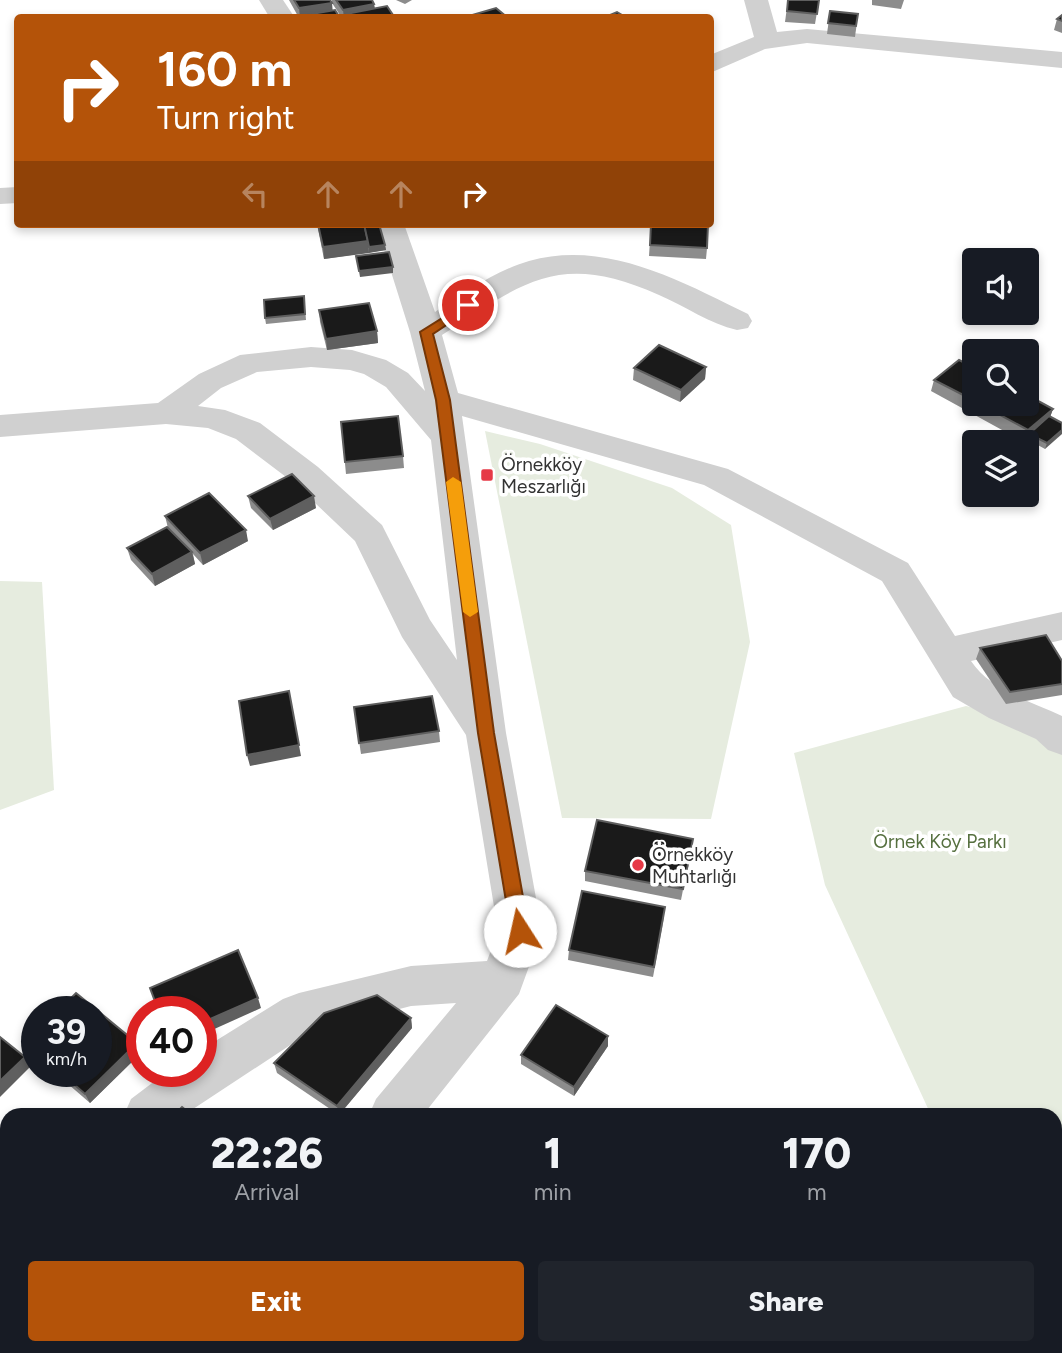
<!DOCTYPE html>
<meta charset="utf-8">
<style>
body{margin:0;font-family:Figtree,sans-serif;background:#20242c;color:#f1f3f6;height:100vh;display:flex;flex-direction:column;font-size:26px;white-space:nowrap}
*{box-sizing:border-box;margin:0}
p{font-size:23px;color:#9ea1a6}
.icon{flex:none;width:38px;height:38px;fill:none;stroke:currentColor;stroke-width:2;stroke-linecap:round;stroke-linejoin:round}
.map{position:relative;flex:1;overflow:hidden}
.side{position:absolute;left:0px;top:1108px;width:1062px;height:247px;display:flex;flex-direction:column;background:#171b24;border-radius:21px 21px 0 0;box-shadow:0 4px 10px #0003}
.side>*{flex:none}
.guide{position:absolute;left:14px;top:14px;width:700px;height:214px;border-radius:7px;box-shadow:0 4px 10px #0003;background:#b45309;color:#fff;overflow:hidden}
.tools{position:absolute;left:962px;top:248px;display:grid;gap:14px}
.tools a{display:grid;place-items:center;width:77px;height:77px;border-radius:7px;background:#171b24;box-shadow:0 4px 10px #0003;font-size:35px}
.speed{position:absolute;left:21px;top:996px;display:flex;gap:14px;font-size:35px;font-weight:700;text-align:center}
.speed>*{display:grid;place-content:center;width:91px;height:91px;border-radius:50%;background:#171b24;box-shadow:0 4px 10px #0003;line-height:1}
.speed small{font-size:18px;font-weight:400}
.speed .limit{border:10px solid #d22;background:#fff;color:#111}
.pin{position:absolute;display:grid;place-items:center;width:60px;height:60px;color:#fff;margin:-30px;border:4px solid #fff;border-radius:50%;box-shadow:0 2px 7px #0007}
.me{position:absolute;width:77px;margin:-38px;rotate:350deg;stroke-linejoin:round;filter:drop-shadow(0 0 5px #0008)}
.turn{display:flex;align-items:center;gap:24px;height:147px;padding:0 28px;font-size:32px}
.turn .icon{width:91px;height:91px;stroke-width:2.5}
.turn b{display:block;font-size:49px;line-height:60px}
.lanes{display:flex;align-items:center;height:66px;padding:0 28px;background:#0003;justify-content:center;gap:35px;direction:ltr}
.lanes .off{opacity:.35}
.eta{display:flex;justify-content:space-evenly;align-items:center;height:119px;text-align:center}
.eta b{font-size:42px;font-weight:800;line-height:49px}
.action{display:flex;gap:14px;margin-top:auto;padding:14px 28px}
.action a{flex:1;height:80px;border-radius:7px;background:#b45309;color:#fff;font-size:28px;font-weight:800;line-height:80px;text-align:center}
.action a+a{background:#20242c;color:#f1f3f6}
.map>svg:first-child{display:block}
.green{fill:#e6ecdf}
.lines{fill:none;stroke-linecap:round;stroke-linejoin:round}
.minor{fill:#d0d0d0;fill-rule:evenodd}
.wall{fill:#8c8c8c}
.shaded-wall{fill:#5f5f5f}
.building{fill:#1a1a1a;stroke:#5f5f5f;stroke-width:2}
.route{fill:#b45309;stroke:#753606;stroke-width:2}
.slow{fill:#f59e0b}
.poi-dot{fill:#e63946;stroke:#fff;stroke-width:2.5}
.labels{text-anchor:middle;stroke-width:7;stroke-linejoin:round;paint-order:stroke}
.poi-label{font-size:19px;fill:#333;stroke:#fff;text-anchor:start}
.park-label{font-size:19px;fill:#56703f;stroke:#fff}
</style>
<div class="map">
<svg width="1062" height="1353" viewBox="0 0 1062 1353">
<rect width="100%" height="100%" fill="#fff"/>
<g class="green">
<polygon points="485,431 540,444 672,488 731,525 750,642 711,819 562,818"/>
<polygon points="0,581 42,582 54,790 0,810"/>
<polygon points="966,706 1007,716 1062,752 1062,1264 1055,1265 1055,1115 931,1115 825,885 794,753"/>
</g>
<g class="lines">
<g class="minor">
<polygon points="259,0 283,0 295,18 270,18"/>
<polygon points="744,0 768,0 777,32 807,29 1062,52 1062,68 807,43 765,49 710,73 710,55 754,37"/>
<polygon points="18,187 18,203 0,204 0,188"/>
<path d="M376,224H404L435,312C464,293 495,271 529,261C605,239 681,281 748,314L752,321L748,328L737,330C710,324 685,306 659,295C560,251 525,281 442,335L458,393L728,469L908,563L955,636L1062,612V640L971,661C990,690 1031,702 1062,716V755L1048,750L1036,739L989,718L953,697L882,581L704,485L462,416L506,733L542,931L519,994L423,1115H369L376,1099L456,1003L411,1006L310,1032L184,1115H124L131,1099L168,1071H201V1050L283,999L299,993L411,966L487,961L498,931L466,735L402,637L355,541L294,483L236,439L208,428L166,424L0,437V415L158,403L199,374L240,355L311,347L352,350L386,360L408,373L425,391L410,332ZM311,367L350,370L364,374L386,387L431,440L457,660L430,620L382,525L318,467L260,423L225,410L198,406L221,388L257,372Z"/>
<polygon points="1055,1289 1062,1292 1062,1344 1055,1341"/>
<polygon points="12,1348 64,1348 65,1353 11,1353"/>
<polygon points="207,1348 259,1348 258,1353 204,1353"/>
</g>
</g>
<g class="wall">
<polygon points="289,0 330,0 332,10 340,18 299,18"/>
<polygon points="332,0 372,0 374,4 375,8 395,18 342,18 332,3"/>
<polygon points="396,0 412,0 405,4"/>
<polygon points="788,0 819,0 815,24 785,22"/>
<polygon points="872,0 904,0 901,9 872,5"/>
<polygon points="830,11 858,14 855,37 827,34"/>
<polygon points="1062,15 1062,33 1054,30 1057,19"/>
<polygon points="317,224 379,224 385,245 386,250 324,259"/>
<polygon points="651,224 707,248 706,259 649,256"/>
<polygon points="304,296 306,320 266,324 265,318"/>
<polygon points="319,310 377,331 378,343 327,350 320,322"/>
<polygon points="706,367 705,379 680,402 633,380 634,368"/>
<polygon points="975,368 975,404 1027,404 1053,409 1050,417 1062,423 1045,449 1027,439 1024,442 931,391 934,380"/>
<polygon points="341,422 403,456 404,468 346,474"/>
<polygon points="248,496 316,508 273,530 251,508"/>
<polygon points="165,516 248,541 203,565 193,554 195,564 155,586 131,560 127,548 168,528"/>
<polygon points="980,648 1062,661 1062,695 1006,704 976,659"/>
<polygon points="354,707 439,731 440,742 361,754"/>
<polygon points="691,849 681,900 585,881 585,871"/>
<polygon points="664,917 653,977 568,960 569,950"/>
<polygon points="411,1018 412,1028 339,1115 277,1073 274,1063"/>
<polygon points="37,1030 37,1057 30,1051 25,1041"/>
<polygon points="608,1036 608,1046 574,1096 521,1064 521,1055"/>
<polygon points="137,1043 141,1053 90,1103 53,1071 96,1071"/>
</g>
<g class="shaded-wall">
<polygon points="332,3 333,14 300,16 300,18 299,8"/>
<polygon points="374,4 375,15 346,14 346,18 344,18 343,10"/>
<polygon points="368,241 369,253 324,259 323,247"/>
<polygon points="385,245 386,250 369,253 369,247"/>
<polygon points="393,267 393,273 360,277 359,271"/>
<polygon points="377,331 378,343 327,350 326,339"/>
<polygon points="706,367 705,379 680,402 681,390"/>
<polygon points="1053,409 1049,420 1029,434 1027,439 1024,442 1028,430"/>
<polygon points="1062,430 1062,434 1045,449 1047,443"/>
<polygon points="314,496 316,508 273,530 270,519"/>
<polygon points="246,530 248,541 203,565 200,553"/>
<polygon points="192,552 195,564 155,586 152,574"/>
<polygon points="289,691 301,756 250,766 247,755"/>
<polygon points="258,998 261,1008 201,1035 201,1023"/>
<polygon points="411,1018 412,1028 339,1115 337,1106"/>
<polygon points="608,1036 608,1046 574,1096 574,1087"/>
<polygon points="137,1043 141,1053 90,1103 85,1094"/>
<polygon points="25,1057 30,1067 0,1097 0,1081"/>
<polygon points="170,1348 173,1348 175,1351 175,1353 168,1353"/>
<polygon points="391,1348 395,1348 393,1353 390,1353"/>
</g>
<g class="building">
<polygon points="294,0 330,0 332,3 299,8"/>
<polygon points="336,0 372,0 374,4 343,10"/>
<polygon points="788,0 819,0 817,14 787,11"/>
<polygon points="387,6 395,18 348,18 346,14"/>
<polygon points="496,8 508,18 474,18 472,15"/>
<polygon points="335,10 340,18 301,18 300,16"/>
<polygon points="830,11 858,14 856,26 828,23"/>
<polygon points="617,12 627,18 603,18"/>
<polygon points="1062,15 1062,21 1057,19"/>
<polygon points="318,224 364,224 368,241 323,247"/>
<polygon points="364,224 379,224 385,245 369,247"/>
<polygon points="651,224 708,224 707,248 650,245"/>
<polygon points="389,252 393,267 359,271 356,256"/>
<polygon points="304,296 305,314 265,318 264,300"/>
<polygon points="369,303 377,331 326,339 319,310"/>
<polygon points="659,345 706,367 681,390 634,368"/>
<polygon points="959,360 975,368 975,401 934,380"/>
<polygon points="1027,395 1053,409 1028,430 980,404 1027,404"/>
<polygon points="398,416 403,456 345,462 341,422"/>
<polygon points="1049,416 1062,423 1062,430 1047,443 1029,434"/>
<polygon points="292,474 314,496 270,519 248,496"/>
<polygon points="209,493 246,530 200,553 165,516"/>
<polygon points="167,527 192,552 152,574 127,548"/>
<polygon points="1046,635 1062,661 1062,684 1010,692 980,648"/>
<polygon points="289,691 299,745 247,755 239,701"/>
<polygon points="432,696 439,731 359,743 354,707"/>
<polygon points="597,820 693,839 683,889 585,871"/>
<polygon points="582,891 665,907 654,967 569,950"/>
<polygon points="238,950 258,998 201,1023 201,1012 159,1012 150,988"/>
<polygon points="76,993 137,1043 85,1094 59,1071 96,1071 96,1012 57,1012"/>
<polygon points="377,995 411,1018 337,1106 274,1063 324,1013"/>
<polygon points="556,1005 608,1036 574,1087 521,1055"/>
<polygon points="37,1030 37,1052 25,1041"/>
<polygon points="0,1037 25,1057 0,1081"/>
<polygon points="182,1107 192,1115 174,1115"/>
<polygon points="76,1348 170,1348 168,1353 75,1353"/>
<polygon points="318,1348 391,1348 390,1353 316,1353"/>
<polygon points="408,1348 445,1348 444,1353 407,1353"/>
<polygon points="778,1348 878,1348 883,1353 772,1353"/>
</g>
<polygon class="route" points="468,302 474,305 472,308 433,334 450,400 494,733 529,931 527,936 520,939 514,936 511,931 478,733 436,400 420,332"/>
<polygon class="slow" points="453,477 461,482 478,612 470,617 463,612 446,482"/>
<g class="poi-dot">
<rect x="480" y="468" width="14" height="14" rx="3.5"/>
<circle cx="638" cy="865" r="7"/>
</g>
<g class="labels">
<g class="poi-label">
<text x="501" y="471">Örnekköy<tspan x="501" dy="22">Meszarlığı</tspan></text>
<text x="652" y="861">Örnekköy<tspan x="652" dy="22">Muhtarlığı</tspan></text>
</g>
<g class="park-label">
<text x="940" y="848">Örnek Köy Parkı</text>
</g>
</g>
</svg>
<div class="tools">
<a><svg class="icon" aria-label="sound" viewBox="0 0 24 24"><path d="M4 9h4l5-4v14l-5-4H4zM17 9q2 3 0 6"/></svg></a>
<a><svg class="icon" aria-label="search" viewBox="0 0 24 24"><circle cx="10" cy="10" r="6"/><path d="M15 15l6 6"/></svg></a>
<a><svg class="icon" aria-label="layers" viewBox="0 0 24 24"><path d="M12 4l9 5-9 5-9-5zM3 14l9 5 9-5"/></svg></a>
</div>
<div class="speed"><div>39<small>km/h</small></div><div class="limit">40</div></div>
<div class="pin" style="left:468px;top:305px;background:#d93025"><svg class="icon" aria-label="arrive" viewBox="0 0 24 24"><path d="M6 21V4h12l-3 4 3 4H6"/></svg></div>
<svg class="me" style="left:520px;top:931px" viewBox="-20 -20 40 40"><circle r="19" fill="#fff"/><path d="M0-13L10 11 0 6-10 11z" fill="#b45309"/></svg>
<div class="guide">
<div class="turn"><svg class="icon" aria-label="right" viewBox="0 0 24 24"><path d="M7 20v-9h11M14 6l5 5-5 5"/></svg><div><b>160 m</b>Turn right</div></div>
<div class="lanes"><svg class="icon off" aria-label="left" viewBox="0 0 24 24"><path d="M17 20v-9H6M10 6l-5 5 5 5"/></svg><svg class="icon off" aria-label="ahead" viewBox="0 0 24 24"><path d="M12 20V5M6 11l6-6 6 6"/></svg><svg class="icon off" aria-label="ahead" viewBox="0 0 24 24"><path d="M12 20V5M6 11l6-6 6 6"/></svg><svg class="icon" aria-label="right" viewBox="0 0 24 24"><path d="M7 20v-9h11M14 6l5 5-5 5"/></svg></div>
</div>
<section class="side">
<div class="eta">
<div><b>22:26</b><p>Arrival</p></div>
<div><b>1</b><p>min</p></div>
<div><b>170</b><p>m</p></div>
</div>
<div class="action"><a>Exit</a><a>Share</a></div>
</section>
</div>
